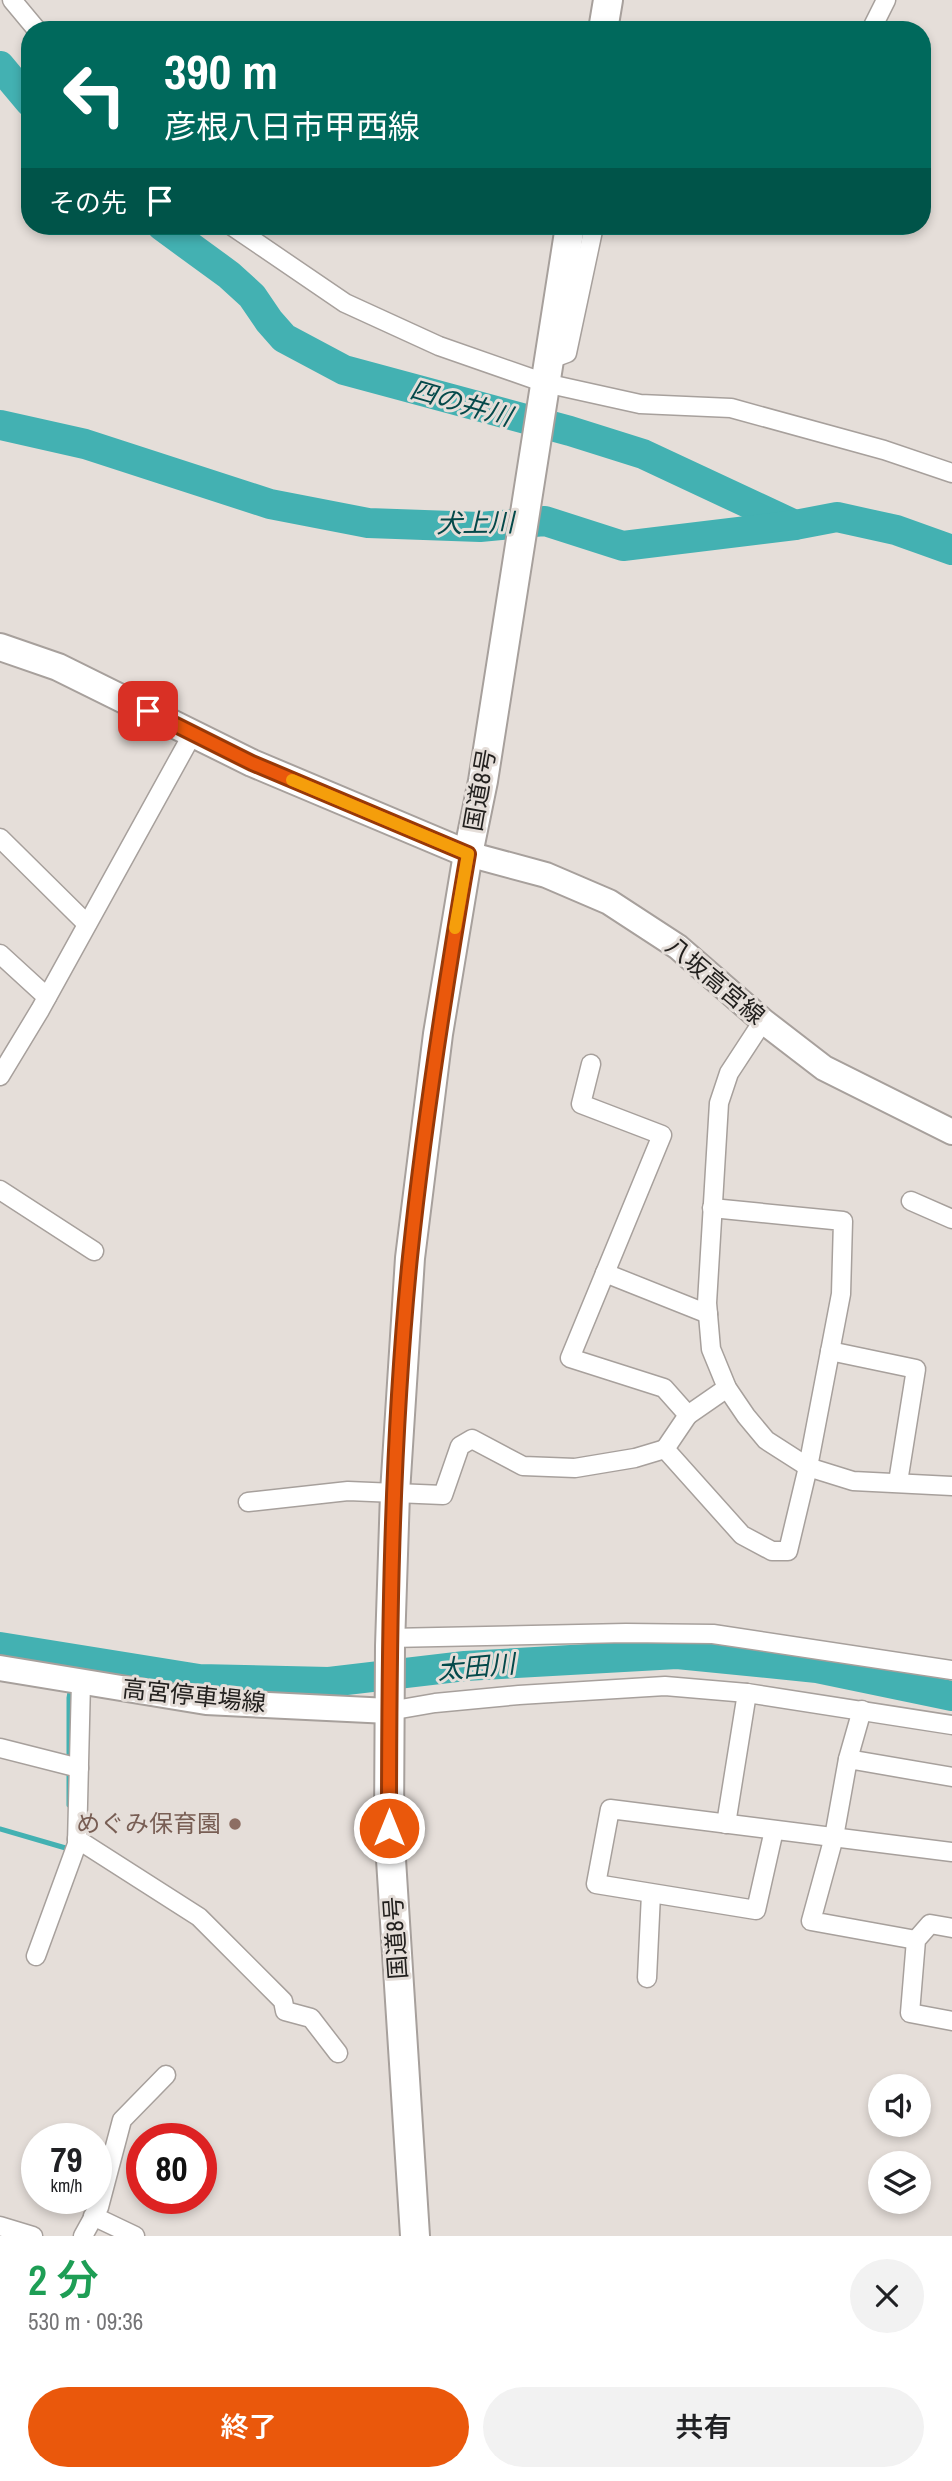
<!DOCTYPE html>
<html lang="ja">
<meta charset="utf-8">
<style>
body{margin:0;font-family:"Archivo Narrow","Noto Sans JP",sans-serif;background:#f2f2f2;color:#202124;height:100vh;display:flex;flex-direction:column;font-size:26px;white-space:nowrap}
*{box-sizing:border-box;margin:0}
p{font-size:23px;color:#757577}
.icon{flex:none;width:38px;height:38px;fill:none;stroke:currentColor;stroke-width:2;stroke-linecap:round;stroke-linejoin:round}
.map{position:relative;height:2236px;overflow:hidden}
.drawer{display:flex;flex-direction:column;background:#fff;flex:1}
.drawer>*{flex:none}
.guide{position:absolute;left:21px;top:21px;width:910px;height:214px;border-radius:28px;box-shadow:0 4px 10px #0003;background:#00695c;color:#fff;overflow:hidden}
.controls{position:absolute;left:868px;top:2074px;display:grid;gap:14px}
.controls a{display:grid;place-items:center;width:63px;height:63px;border-radius:50%;background:#fff;box-shadow:0 4px 10px #0003;font-size:35px}
.speed{position:absolute;left:21px;top:2123px;display:flex;gap:14px;font-size:35px;font-weight:700;text-align:center}
.speed>*{display:grid;place-content:center;width:91px;height:91px;border-radius:50%;background:#fff;box-shadow:0 4px 10px #0003;line-height:1}
.speed small{font-size:18px;font-weight:400}
.speed .limit{border:10px solid #d22;background:#fff;color:#111}
.pin{position:absolute;display:grid;place-items:center;width:60px;height:60px;color:#fff;margin:-30px;border-radius:14px;box-shadow:0 4px 10px #0006}
.me{position:absolute;width:77px;margin:-38px;rotate:0deg;stroke-linejoin:round;filter:drop-shadow(0 0 5px #0008)}
.turn{display:flex;align-items:center;gap:24px;height:147px;padding:0 28px;font-size:32px}
.turn .icon{width:91px;height:91px;stroke-width:2.5}
.turn b{display:block;font-size:49px;line-height:60px}
.then{display:flex;align-items:center;height:66px;padding:0 28px;background:#0003;gap:14px;font-size:26px}
.round{display:grid;place-items:center;flex:none;width:74px;height:74px;border-radius:37px;background:#f2f2f2}
.overview{display:flex;align-items:center;justify-content:space-between;height:119px;padding:0 28px}
h1{font-size:42px;font-weight:600;line-height:52px;color:#1e9e55}
.cta{display:flex;gap:14px;margin-top:auto;padding:14px 28px}
.cta a{flex:1;height:80px;border-radius:42px;background:#ea580c;color:#fff;font-size:28px;font-weight:600;line-height:80px;text-align:center}
.cta a+a{background:#f2f2f2;color:#202124}
.map>svg:first-child{display:block}
.lines{fill:none;stroke-linecap:round;stroke-linejoin:round}
.stream{stroke:#43b1b2;stroke-width:5}
.river{stroke:#43b1b2;stroke-width:30}
.minor-casing{stroke:#a7a09c;stroke-width:21}
.secondary-casing{stroke:#a7a09c;stroke-width:28}
.primary-casing{stroke:#a7a09c;stroke-width:30}
.trunk-casing{stroke:#a7a09c;stroke-width:32}
.minor{stroke:#fff;stroke-width:18}
.secondary{stroke:#fff;stroke-width:24}
.primary{stroke:#fff;stroke-width:26}
.trunk{stroke:#fff;stroke-width:28}
.route-casing{stroke:#983908;stroke-width:18}
.route{stroke:#ea580c;stroke-width:12}
.slow{stroke:#f59e0b;stroke-width:12}
.education-dot{fill:#8d6e63;stroke:#e5ded9;stroke-width:2.5}
.labels{text-anchor:middle;stroke-width:6;stroke-linejoin:round;paint-order:stroke}
.street-label{font-size:24px;fill:#22201e;stroke:#e5ded9}
.education-label{font-size:24px;fill:#785e54;stroke:#e5ded9;text-anchor:end}
.water-label{font-size:26px;font-style:italic;fill:#04494a;stroke:#e5ded9}
</style>
<div class="map">
<svg width="952" height="2236" viewBox="0 0 952 2236">
<rect width="100%" height="100%" fill="#e5ded9"/>
<g class="lines">
<g class="stream">
<polyline points="74,1673 77,1660"/>
<polyline points="69,1805 69,1698 71,1686"/>
<polyline points="0,1829 69,1849 69,1847"/>
</g>
<g class="river">
<polyline points="0,66 30,102"/>
<polyline points="162,226 229,275 252,296 269,321 284,338 344,370 570,431 643,454 795,525"/>
<polyline points="0,425 85,444 270,504 368,523 480,527 545,521 623,546 795,525 837,517 896,530 952,550"/>
<polyline points="0,1647 199,1679 329,1682 465,1666 677,1654 817,1668 952,1696"/>
</g>
<g class="minor-casing">
<g id="minor">
<polyline points="12,0 37,30"/>
<polyline points="871,30 886,0"/>
<polyline points="232,226 345,303 439,346 545,383 640,404 731,408 884,450 952,473"/>
<polyline points="548,360 567,353 594,226"/>
<polyline points="0,838 87,924"/>
<polyline points="0,954 47,997"/>
<polyline points="763,1021 729,1073 719,1103 707,1303 711,1349 727,1388 746,1416 766,1440 808,1467 853,1481 952,1486"/>
<polyline points="591,1064 581,1104 662,1135 570,1358 664,1388 688,1415 665,1449 742,1535 772,1551 788,1551 808,1467 841,1294 843,1221 712,1208"/>
<polyline points="0,1076 40,1010 193,733"/>
<polyline points="0,1190 94,1251"/>
<polyline points="911,1201 952,1219"/>
<polyline points="605,1273 708,1314"/>
<polyline points="830,1351 916,1369 898,1482"/>
<polyline points="688,1415 727,1388"/>
<polyline points="248,1502 348,1491 443,1495 460,1446 472,1439 523,1466 575,1468 635,1458 665,1449"/>
<polyline points="390,1638 626,1633 713,1634 952,1670"/>
<polyline points="389,1711 435,1703 519,1695 665,1686 747,1693 952,1725"/>
<polyline points="0,1748 79,1768"/>
<polyline points="848,1759 862,1710"/>
<polyline points="726,1824 747,1693"/>
<polyline points="774,1830 756,1910 596,1884 610,1809 952,1852"/>
<polyline points="77,1839 199,1917 283,2001 285,2011 311,2018 338,2053"/>
<polyline points="952,1928 930,1924 916,1940 910,2013 952,2021"/>
<polyline points="916,1940 811,1921 834,1837 848,1759 952,1777"/>
<polyline points="36,1956 77,1844 81,1682"/>
<polyline points="647,1978 651,1894"/>
<polyline points="93,2216 135,2236"/>
<polyline points="0,2226 33,2236"/>
<polyline points="83,2236 99,2207 122,2120 166,2075"/>
</g>
</g>
<g class="secondary-casing">
<g id="secondary">
<polyline points="468,854 546,875 609,902 678,947 763,1021 824,1068 952,1132"/>
<polyline points="0,1668 206,1702 389,1711"/>
</g>
</g>
<g class="primary-casing">
<polyline id="primary" points="0,647 58,667 252,763 468,854"/>
</g>
<g class="trunk-casing">
<g id="trunk">
<polyline points="603,30 608,0"/>
<polyline points="415,2236 389,1828 390,1646 395,1493 410,1258 438,1034 468,854 483,781 570,226"/>
</g>
</g>
<use href="#minor" class="minor"/>
<use href="#secondary" class="secondary"/>
<use href="#primary" class="primary"/>
<use href="#trunk" class="trunk"/>
</g>
<g class="lines">
<g class="route-casing">
<path id="route" d="M148,711L252,763L468,854C445,988 424,1122 410,1257C391,1447 389,1638 389,1828"/>
</g>
<use href="#route" class="route"/>
<polyline class="slow" points="292,780 468,854 455,928"/>
</g>
<circle class="education-dot" cx="235" cy="1824" r="7"/>
<g class="labels">
<g class="street-label">
<text transform="translate(480 790) rotate(-80)" y="8">国道8号</text>
<text transform="translate(715 981) rotate(40)" y="8">八坂高宮線</text>
<text transform="translate(194 1696) rotate(6)" y="8">高宮停車場線</text>
<text transform="translate(396 1938) rotate(-94)" y="8">国道8号</text>
</g>
<g class="education-label">
<text x="221" y="1832">めぐみ保育園</text>
</g>
<g class="water-label">
<text transform="translate(461 403) rotate(16)" y="9">四の井川</text>
<text transform="translate(475 523) rotate(-1)" y="9">犬上川</text>
<text transform="translate(476 1667) rotate(-5)" y="9">太田川</text>
</g>
</g>
</svg>
<div class="controls">
<a><svg class="icon" aria-label="sound" viewBox="0 0 24 24"><path d="M4 9h4l5-4v14l-5-4H4zM17 9q2 3 0 6"/></svg></a>
<a><svg class="icon" aria-label="layers" viewBox="0 0 24 24"><path d="M12 4l9 5-9 5-9-5zM3 14l9 5 9-5"/></svg></a>
</div>
<div class="speed"><div>79<small>km/h</small></div><div class="limit">80</div></div>
<div class="pin" style="left:148px;top:711px;background:#d93025"><svg class="icon" aria-label="arrive" viewBox="0 0 24 24"><path d="M6 21V4h12l-3 4 3 4H6"/></svg></div>
<svg class="me" style="left:389px;top:1828px" viewBox="-20 -20 40 40"><circle r="17" fill="#ea580c" stroke="#fff" stroke-width="3"/><path d="M0-11L8 9 0 5-8 9z" fill="#fff"/></svg>
<div class="guide">
<div class="turn"><svg class="icon" aria-label="left" viewBox="0 0 24 24"><path d="M17 20v-9H6M10 6l-5 5 5 5"/></svg><div><b>390 m</b>彦根八日市甲西線</div></div>
<div class="then">その先<svg class="icon" aria-label="arrive" viewBox="0 0 24 24"><path d="M6 21V4h12l-3 4 3 4H6"/></svg></div>
</div>
</div>
<section class="drawer">
<div class="overview"><div><h1>2 分</h1><p>530 m · 09:36</p></div><a class="round"><svg class="icon" aria-label="close" viewBox="0 0 24 24"><path d="M6 6l12 12M18 6L6 18"/></svg></a></div>
<div class="cta"><a>終了</a><a>共有</a></div>
</section>
